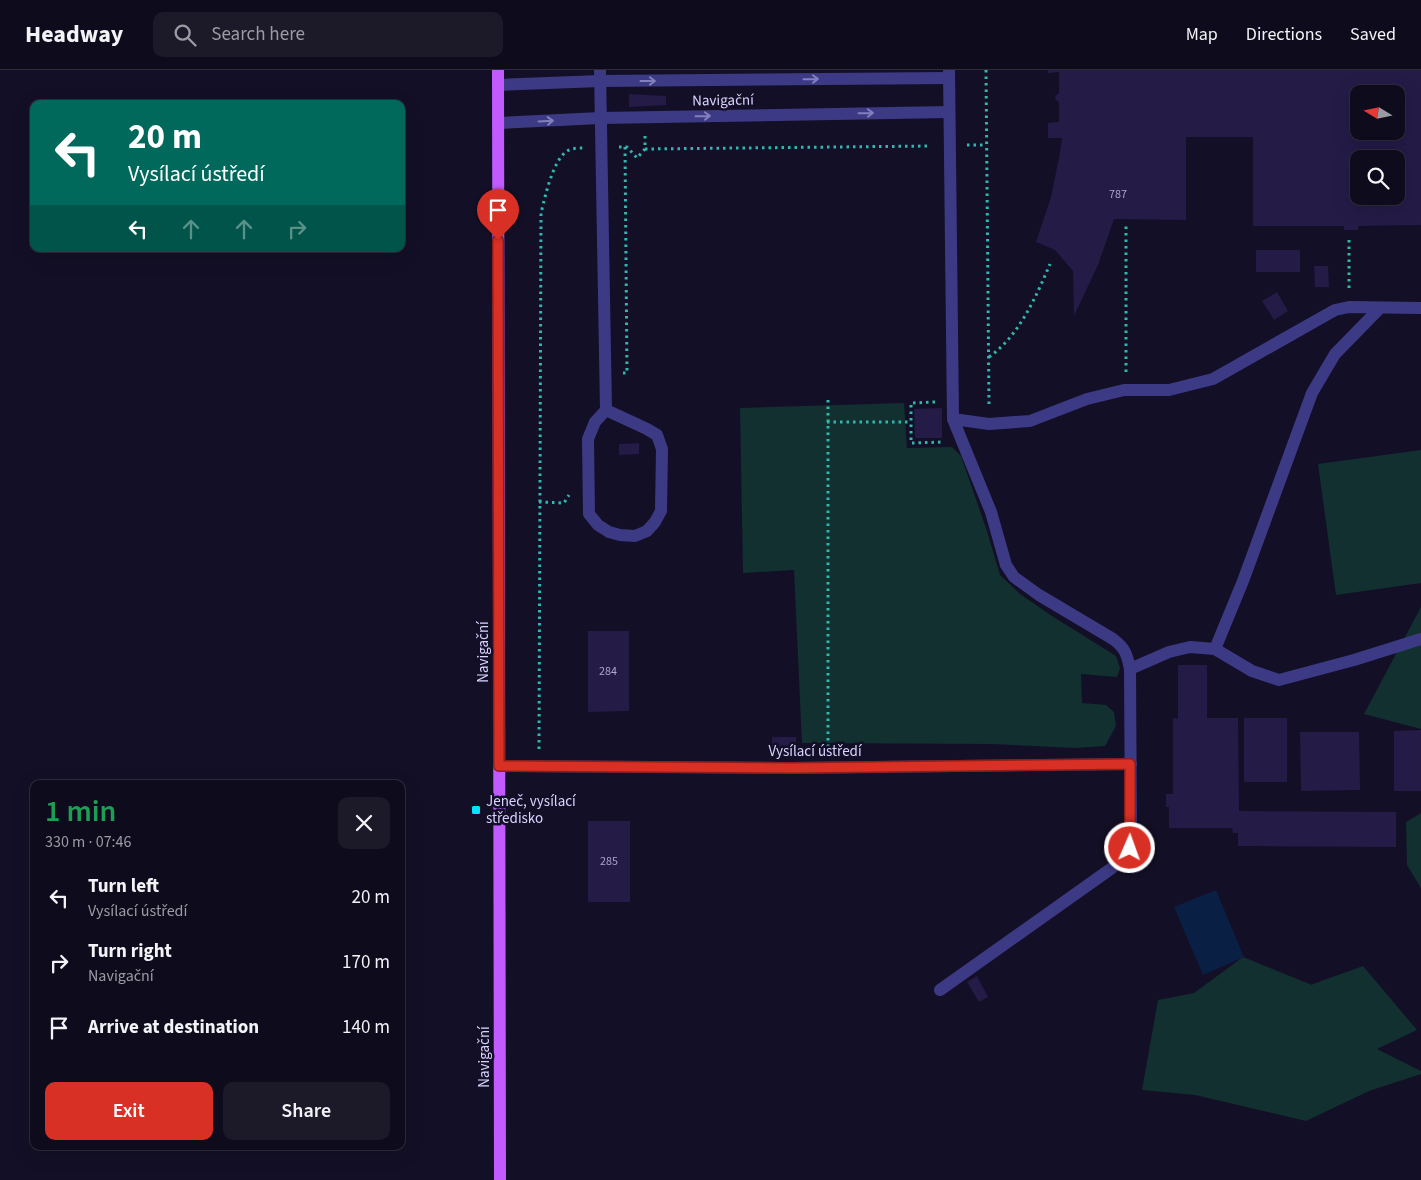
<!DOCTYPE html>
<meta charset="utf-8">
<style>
body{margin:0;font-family:"Source Sans 3",sans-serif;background:#1c1929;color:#f1f3f6;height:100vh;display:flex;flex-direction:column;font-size:19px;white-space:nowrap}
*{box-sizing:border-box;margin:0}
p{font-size:16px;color:#9b9ba3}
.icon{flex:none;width:28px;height:28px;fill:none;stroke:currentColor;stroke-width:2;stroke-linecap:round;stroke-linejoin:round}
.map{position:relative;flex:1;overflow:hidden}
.sheet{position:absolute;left:30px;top:710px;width:375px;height:370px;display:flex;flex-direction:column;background:#0e0b1c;border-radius:10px;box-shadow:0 5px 20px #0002,0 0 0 1px #2e2b3b}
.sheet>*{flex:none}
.guide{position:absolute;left:30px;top:30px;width:375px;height:152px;border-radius:10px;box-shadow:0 5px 20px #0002,0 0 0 1px #2e2b3b;background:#00695c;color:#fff;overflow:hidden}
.needle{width:32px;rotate:280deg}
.fabs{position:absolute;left:1350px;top:15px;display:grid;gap:10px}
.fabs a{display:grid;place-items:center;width:55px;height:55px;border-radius:10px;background:#0e0b1c;box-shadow:0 5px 20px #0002,0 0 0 1px #2e2b3b;font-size:25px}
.pin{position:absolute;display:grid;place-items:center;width:42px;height:42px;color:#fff;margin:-51px -21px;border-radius:50% 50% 50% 0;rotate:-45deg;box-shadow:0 0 5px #0007}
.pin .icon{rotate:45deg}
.me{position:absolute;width:55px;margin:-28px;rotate:2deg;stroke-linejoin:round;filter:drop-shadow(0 0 4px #0008)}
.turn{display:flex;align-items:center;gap:18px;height:105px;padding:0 15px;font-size:22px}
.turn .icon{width:65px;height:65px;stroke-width:2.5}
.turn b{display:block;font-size:35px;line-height:42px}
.lanes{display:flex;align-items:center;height:48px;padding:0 15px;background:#0003;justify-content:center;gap:25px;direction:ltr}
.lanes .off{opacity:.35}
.round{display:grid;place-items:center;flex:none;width:52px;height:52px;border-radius:10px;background:#1c1929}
.summary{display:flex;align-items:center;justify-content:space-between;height:85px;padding:0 15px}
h1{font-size:30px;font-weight:600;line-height:38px;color:#1e9e55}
.action{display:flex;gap:10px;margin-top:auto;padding:10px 15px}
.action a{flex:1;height:58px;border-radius:10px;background:#d93025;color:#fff;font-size:20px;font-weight:600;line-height:58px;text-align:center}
.action a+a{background:#1c1929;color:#f1f3f6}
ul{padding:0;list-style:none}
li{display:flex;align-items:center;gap:15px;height:65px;padding:0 15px}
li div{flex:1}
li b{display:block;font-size:19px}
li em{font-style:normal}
header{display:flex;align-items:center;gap:30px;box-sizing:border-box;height:70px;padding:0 25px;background:#0e0b1c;border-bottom:1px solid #2e2b3b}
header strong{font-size:24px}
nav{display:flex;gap:28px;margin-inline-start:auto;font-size:18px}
.search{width:350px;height:45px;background:#1c1929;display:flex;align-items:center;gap:12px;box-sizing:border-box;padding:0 18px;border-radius:10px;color:#9b9ba3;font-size:19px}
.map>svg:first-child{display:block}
.green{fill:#12302f}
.water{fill:#0a1f44}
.building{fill:#241b47;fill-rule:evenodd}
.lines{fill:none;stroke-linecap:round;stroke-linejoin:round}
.path{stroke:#2fb8b0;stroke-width:3;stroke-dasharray:2.5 4;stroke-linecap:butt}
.minor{stroke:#3d3a85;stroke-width:12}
.major{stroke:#c25bff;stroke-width:12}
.oneway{stroke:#837fbc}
.route-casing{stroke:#8d1f18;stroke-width:12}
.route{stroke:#d93025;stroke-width:9}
.poi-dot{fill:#00e5ff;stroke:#130f26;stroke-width:2}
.labels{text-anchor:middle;stroke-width:5;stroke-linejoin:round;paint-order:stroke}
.number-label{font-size:12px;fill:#aca6d1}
.street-label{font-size:15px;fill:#d9d4ff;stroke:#130f26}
.poi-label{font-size:15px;fill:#d9d4ff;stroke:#130f26;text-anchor:start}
</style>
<header>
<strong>Headway</strong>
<div class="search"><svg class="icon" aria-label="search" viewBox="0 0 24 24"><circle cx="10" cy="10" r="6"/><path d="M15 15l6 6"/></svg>Search here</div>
<nav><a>Map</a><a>Directions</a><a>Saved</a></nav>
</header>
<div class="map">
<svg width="1421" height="1110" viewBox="0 0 1421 1110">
<rect width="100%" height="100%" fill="#130f26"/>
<g class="green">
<polygon points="904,333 907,378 952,377 961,386 987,461 1000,505 1020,524 1052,546 1116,586 1120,598 1117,607 1081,604 1082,633 1106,635 1114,642 1116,656 1105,676 1076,678 991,674 802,673 794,500 743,503 740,338"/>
<polygon points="1421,380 1421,513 1336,525 1318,394"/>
<polygon points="1421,537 1421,659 1364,644"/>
<polygon points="1421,743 1421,818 1407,795 1406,752"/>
<polygon points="1243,887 1312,915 1313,914 1363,896 1417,960 1377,979 1421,1001 1421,1004 1369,1021 1306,1051 1195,1025 1142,1020 1158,930 1194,923"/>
</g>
<polygon class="water" points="1216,820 1244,887 1203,905 1174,837"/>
<g class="building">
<path d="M1048,0H1421V155L1358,156V160H1344V156H1253V67H1186V150L1114,149L1098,195L1074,246L1073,201L1055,180L1036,172L1051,127L1059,88L1062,68H1048V53L1059,52V32L1056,30L1055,26L1059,23V2L1048,3ZM1359,24H1396V61H1359ZM1359,89H1396V126H1359Z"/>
<polygon points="629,24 666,26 666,35 629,37"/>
<rect x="1256" y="180" width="44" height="22"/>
<polygon points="1314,196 1328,196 1329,217 1315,217"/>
<polygon points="1277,222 1288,241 1274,250 1262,231"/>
<polygon points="942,338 942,368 915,368 914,339"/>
<polygon points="639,373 639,384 619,385 619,374"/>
<polygon points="588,561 629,561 629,641 588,642"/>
<polygon points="1178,595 1207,595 1207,648 1238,648 1239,741 1396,742 1396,777 1238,776 1238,763 1233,763 1232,758 1169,758 1169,737 1166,737 1166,724 1173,724 1173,648 1178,649"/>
<rect x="1244" y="648" width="43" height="64"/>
<polygon points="1421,660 1421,721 1394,721 1394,661"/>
<polygon points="1300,662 1359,662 1360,720 1301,721"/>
<rect x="772" y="667" width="24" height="19"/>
<rect x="588" y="751" width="42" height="81"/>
<polygon points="977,906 988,927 979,932 967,912"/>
</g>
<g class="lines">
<g class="path">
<polyline points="986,0 989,336"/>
<polyline points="645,66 645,79 931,76"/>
<polyline points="967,75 986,75"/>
<polyline points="619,77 627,77 637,88 645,79"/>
<polyline points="1349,218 1349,166"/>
<path d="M989,287C1019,266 1036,227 1050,194"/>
<polyline points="1126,302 1126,156"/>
<polyline points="623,303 627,303 625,77"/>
<polyline points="828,330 828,679"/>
<polyline points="935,332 911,333 911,373 944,372"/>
<polyline points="827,352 911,352"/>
<polyline points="539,432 564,433 569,425"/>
<path d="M539,679L541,143C545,127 553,90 567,81C572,78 578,78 583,78"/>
</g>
<g class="minor">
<polyline points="600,0 606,340 595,352 588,369 589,444 598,455 609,462 620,465 635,466 647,461 655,452 661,441 662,379 657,365 647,359 606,340"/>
<polyline points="498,15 600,11 949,8"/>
<polyline points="498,53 600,48 949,42"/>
<polyline points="953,349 989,354 1030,351 1087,329 1124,320 1169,320 1213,309 1335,240 1349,237 1421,238"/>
<polyline points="1215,579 1243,511 1312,323 1335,284 1380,238"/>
<polyline points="1130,599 1169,582 1190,577 1215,579 1252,601 1279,610 1354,590 1421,569"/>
<polyline points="499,696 790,698 1131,694"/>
<path d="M940,920L1112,798C1124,787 1129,783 1131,766L1130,599C1127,584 1125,578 1113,569L1039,525L1014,507L1006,495L991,442L953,349L949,0"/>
</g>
<polyline class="major" points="498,0 500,1110"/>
</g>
<defs><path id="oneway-shaft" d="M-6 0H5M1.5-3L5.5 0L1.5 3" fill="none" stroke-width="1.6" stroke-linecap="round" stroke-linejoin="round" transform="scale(1.25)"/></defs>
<g class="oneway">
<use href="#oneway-shaft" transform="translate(811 9) rotate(-1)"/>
<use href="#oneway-shaft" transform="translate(648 11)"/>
<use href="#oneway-shaft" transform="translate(866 43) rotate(-1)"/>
<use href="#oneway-shaft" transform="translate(703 46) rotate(-1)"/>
<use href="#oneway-shaft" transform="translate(546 51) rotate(-3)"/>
</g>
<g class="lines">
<g class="route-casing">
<polyline id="route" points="498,170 499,696 790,698 1130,694 1130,778"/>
</g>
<use href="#route" class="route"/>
</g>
<rect class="poi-dot" x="471" y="735" width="10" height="10" rx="2.5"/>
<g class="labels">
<g class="number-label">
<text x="1118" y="128">787</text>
<text x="608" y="605">284</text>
<text x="609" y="795">285</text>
</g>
<g class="street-label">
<text transform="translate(723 30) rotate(-1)" y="5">Navigační</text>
<text transform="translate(483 582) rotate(-90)" y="5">Navigační</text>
<text x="815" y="686">Vysílací ústředí</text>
<text transform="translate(484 987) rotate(-90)" y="5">Navigační</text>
</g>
<g class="poi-label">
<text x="486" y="736">Jeneč, vysílací<tspan x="486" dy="17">středisko</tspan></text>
</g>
</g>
</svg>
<div class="fabs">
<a><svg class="needle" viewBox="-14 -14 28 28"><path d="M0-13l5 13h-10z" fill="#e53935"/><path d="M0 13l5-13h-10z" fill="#9b9ba3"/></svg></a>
<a><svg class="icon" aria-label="search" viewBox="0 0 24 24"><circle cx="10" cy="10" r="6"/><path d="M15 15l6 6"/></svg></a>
</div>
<div class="pin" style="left:498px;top:170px;background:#d93025"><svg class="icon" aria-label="arrive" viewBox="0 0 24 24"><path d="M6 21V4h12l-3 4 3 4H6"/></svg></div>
<svg class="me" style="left:1130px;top:778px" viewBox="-20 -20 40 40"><circle r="17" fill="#d93025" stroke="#fff" stroke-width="3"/><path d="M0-11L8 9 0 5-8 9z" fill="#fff"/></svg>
<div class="guide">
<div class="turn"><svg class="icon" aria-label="left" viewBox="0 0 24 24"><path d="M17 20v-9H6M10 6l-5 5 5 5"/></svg><div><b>20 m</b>Vysílací ústředí</div></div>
<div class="lanes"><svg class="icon" aria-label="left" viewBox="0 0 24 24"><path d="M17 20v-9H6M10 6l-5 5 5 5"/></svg><svg class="icon off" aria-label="ahead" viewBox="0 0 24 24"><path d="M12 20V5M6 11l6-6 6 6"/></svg><svg class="icon off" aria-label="ahead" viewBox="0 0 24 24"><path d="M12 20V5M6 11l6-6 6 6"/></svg><svg class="icon off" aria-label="right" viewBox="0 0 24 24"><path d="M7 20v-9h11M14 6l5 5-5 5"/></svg></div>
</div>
<section class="sheet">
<div class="summary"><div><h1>1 min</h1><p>330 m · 07:46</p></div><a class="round"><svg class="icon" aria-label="close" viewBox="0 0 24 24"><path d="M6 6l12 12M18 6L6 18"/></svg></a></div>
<ul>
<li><svg class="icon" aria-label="left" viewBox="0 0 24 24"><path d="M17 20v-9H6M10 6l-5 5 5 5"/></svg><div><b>Turn left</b><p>Vysílací ústředí</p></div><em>20 m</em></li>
<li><svg class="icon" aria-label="right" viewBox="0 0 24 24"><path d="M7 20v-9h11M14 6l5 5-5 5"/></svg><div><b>Turn right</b><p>Navigační</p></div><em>170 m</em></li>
<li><svg class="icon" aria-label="arrive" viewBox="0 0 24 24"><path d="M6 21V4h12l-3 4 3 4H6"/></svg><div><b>Arrive at destination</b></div><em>140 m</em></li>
</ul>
<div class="action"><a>Exit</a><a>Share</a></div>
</section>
</div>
